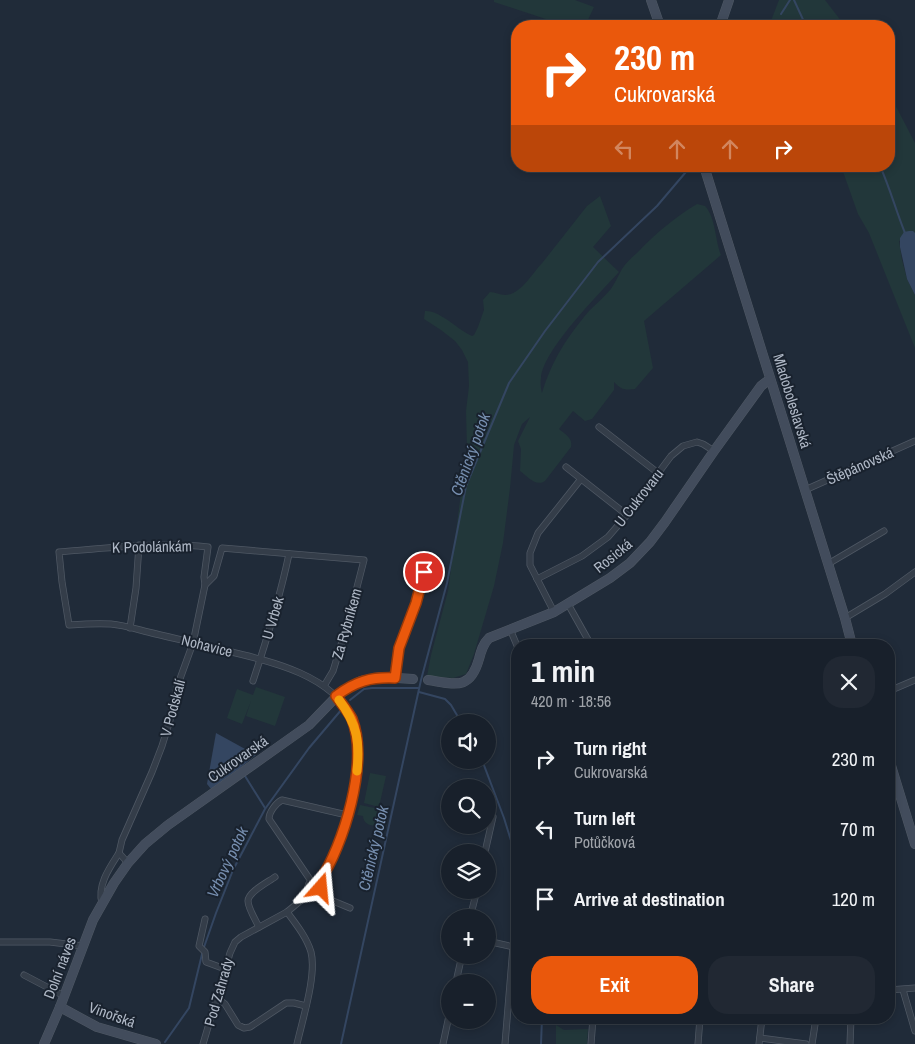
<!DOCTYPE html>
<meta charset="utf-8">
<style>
body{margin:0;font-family:"Archivo Narrow",sans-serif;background:#212833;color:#f1f3f6;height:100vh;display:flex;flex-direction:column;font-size:19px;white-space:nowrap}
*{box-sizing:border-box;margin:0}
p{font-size:16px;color:#9fa3a9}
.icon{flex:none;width:28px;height:28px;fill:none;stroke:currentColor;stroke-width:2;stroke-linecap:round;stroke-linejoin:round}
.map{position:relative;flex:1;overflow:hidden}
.drawer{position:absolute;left:511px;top:639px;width:384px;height:385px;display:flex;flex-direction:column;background:#18202b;border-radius:20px;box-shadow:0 2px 8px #0003,0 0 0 1px #363e47}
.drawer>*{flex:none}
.guide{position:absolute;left:511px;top:20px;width:384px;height:152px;border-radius:20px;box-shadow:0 2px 8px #0003,0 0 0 1px #363e47;background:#ea580c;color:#fff;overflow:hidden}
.tools{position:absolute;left:441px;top:714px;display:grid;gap:10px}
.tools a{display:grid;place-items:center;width:55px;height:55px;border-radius:50%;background:#18202b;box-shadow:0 2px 8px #0003,0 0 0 1px #363e47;font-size:25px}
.pin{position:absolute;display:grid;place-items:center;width:42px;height:42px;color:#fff;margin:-21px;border:2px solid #fff;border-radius:50%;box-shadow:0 1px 5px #0007}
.me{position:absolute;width:55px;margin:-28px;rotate:18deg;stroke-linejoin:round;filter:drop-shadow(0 0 4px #0008)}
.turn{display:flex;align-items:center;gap:18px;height:105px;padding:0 20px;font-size:22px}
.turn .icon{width:65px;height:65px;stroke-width:2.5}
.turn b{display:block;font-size:35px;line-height:42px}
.lanes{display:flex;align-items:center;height:48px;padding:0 20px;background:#0003;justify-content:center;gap:25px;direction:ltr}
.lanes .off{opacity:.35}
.round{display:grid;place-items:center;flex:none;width:52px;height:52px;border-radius:20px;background:#212833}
.head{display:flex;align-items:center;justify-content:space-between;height:85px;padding:0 20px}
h1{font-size:30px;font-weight:800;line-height:38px}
.cta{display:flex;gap:10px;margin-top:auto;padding:10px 20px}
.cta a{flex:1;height:58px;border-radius:20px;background:#ea580c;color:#fff;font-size:20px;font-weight:800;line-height:58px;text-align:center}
.cta a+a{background:#212833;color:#f1f3f6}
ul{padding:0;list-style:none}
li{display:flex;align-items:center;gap:15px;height:70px;padding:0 20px}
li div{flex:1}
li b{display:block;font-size:19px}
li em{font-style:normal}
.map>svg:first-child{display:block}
.green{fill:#22373a}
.water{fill:#344661}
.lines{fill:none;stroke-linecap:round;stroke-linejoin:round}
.stream{stroke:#344661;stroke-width:2}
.street-casing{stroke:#4f5864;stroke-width:7}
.secondary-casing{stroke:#4f5864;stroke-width:10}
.street{stroke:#343d49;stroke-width:5.5}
.secondary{stroke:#424c5c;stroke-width:9}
.route-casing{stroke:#983908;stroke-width:12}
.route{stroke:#ea580c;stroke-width:9}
.slow{stroke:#f59e0b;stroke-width:9}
.labels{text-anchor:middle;stroke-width:4;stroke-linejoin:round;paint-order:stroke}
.street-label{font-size:15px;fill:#afb8c6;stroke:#19222e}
.water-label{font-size:16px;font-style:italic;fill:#768eaf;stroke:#19222e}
</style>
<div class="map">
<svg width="915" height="1044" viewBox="0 0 915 1044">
<rect width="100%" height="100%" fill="#202b39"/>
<g class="green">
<polygon points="494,0 575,0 594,7 585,26 567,26 494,2"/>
<polygon points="779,0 825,0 845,26 785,26 784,25 774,23 773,26 769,26"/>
<polygon points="889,93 915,143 915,233 899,241 902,260 907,279 915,295 915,348 869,233 858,214 841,166 889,166"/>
<path d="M600,196L611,226L593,247L619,272C599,294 543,350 541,378C540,383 541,389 542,393C552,360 567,337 589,311C596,304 604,297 611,289C615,283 618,276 622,269C626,263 632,257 638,252C655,234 675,217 697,204L705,206C716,218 715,241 721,255L644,321L653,368L635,389C624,390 622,390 614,382V390L592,419L585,421L573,411L559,429C565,434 573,438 571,447L545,481C536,487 528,477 520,471L521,449L518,441L530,417L522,424L514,445L510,488L503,543L494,586L474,654L466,674L453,678L427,676L431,655L448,591L467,448L466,411L469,386L468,362L462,350L455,341L441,330L424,319L425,311C440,310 458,330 472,336L474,335L478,327L484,310L483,300L490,292C495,292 500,295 505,295C521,295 533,272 543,262L587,206Z"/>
<polygon points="256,687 285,697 275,726 246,716 251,701 242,724 227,718 237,689 253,695"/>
<polygon points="370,773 386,776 379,807 364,803"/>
<path d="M360,805L384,810L380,827C372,825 364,826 363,816L357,815Z"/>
<polygon points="556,1025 564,1030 588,1029 587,1044 556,1044"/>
</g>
<g class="water">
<polygon points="909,231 913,231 915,233 915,295 907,279 900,247 900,238 904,232"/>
<polygon points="216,733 256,755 240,768 211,789 207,784"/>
</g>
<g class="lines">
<g class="stream">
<polyline points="794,0 806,26"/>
<polyline points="781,14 790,0"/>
<polyline points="774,26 777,20"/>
<path d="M880,166C890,188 896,211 905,233"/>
<polyline points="419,692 445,699 451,705 461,722"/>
<polyline points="350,700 364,689 372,688 419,688"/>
<polyline points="482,760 504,818 518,863"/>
<polyline points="245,776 265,808"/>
<polyline points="165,1042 189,1008 203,950 216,913 233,870 265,809 309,748 342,709"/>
<polyline points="341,1044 421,680 447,583 466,486 509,383 545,331 598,262 657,206 691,166"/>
<polyline points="541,1044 542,1018"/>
</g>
<g class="street-casing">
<g id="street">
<polyline points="599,427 658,473"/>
<polyline points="566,467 627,515"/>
<polyline points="805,490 915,441"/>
<polyline points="828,564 884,531"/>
<polyline points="537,579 582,556 608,537 627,515 671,456 683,446 697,442 703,444 714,451"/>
<path d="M205,585L204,577L208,547C158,542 108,548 59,552L62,582L69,625C83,624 97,623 111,624C123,625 136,629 148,632C168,637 187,641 207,646C253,658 330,669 352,719C362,742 358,769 353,793C346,824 337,855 319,882"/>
<polyline points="568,604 591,645"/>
<polyline points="554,612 530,565 530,553 538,533 581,479"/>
<polyline points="845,618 885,594 915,572"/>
<polyline points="130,628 136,588 139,545"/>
<polyline points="510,629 518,648"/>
<polyline points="395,678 399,648 416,603 428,560"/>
<path d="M253,681C267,639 280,597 289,554"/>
<polyline points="889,691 915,680"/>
<polyline points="485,852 493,817"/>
<polyline points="128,863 119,853 122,840 152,772 162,746 170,720 177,687 193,643 205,585 214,576 222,548 364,560 348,622 333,671 324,686"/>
<circle cx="315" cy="887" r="7"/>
<path d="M311,881L269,819C269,812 276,803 282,800L347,815"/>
<polyline points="320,891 333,901 350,908"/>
<path d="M102,903C97,885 110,867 119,853"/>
<path d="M287,912C296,924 307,938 311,952C317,975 302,1021 297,1044"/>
<polyline points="470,918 477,890"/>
<polyline points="205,919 199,946 205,952 206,962 225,969"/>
<path d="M259,927C256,921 248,908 248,901C248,892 268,882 275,877"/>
<polyline points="0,942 50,942 83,946"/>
<polyline points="496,943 518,948"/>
<polyline points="24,975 64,996"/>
<polyline points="456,982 462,955"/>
<polyline points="889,990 915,988"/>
<polyline points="903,990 915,1031"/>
<polyline points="217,998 225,1004 238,1025 244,1028 250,1027 286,1003 294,1003 306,1006"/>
<polyline points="760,1038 806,1044"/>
<polyline points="203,1044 230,953 235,942 241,937 287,912 311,892"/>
<polyline points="443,1044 450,1011"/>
<polyline points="505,1044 513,947"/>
<polyline points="591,1044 593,1018"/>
<polyline points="698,1044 700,1018"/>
<polyline points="759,1044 762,1018"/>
<polyline points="812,1044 816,1018"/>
<polyline points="850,1044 851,1018"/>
</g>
</g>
<g class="secondary-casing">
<g id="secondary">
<polyline points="651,0 660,26"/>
<polyline points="720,26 729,0"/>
<polyline points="704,166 845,618 852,645"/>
<path d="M428,680C455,684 470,691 479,659C481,651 483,644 489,638L554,612L610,578L630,563L650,542L665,522L714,451L761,386L770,379"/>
<polyline points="889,759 915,844"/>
<polyline points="60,1007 97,1027 156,1044"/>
<polyline points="44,1044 60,1007 93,920 114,883 128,863 145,844 168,825 309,725 336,697 349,687 361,681 381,677 413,679"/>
</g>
</g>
<use href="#street" class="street"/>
<use href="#secondary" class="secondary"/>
</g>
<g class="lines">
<g class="route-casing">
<path id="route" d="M321,888L319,882C344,845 369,762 352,719C348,711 342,704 336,696C356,681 371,677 395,678L399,648L416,603L424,572"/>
</g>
<use href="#route" class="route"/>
<path class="slow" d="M339,700C357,724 360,741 357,771"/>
</g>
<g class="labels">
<g class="street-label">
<text transform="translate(792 401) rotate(73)" y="5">Mladoboleslavská</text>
<text transform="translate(860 466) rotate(-24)" y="5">Štěpánovská</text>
<text transform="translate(639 498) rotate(-52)" y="5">U Cukrovaru</text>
<text transform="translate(152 547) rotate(-1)" y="5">K Podolánkám</text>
<text transform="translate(613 556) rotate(-39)" y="5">Rosická</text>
<text transform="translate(273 618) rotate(-74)" y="5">U Vrbek</text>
<text transform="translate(347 624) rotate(-74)" y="5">Za Rybníkem</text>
<text transform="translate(207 646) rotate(14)" y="5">Nohavice</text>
<text transform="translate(173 708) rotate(-75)" y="5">V Podskalí</text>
<text transform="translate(238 759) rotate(-35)" y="5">Cukrovarská</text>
<text transform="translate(60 968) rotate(-69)" y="5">Dolní náves</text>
<text transform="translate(219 992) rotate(-74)" y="5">Pod Zahrady</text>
<text transform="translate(112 1015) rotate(20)" y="5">Vinořská</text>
</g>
<g class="water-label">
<text transform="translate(470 454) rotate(-70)" y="6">Ctěnický potok</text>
<text transform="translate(373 848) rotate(-77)" y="6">Ctěnický potok</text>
<text transform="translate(227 862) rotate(-65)" y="6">Vrbový potok</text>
</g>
</g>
</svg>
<div class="tools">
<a><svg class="icon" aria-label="sound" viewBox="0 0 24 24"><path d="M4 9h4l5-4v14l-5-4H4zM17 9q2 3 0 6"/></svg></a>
<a><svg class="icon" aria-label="search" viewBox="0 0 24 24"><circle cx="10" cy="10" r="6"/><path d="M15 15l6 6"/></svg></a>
<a><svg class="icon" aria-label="layers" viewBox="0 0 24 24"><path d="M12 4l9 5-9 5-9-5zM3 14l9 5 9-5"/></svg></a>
<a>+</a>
<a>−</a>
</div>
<div class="pin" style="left:424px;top:572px;background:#d93025"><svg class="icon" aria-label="arrive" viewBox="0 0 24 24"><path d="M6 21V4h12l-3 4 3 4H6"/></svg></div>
<svg class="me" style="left:321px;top:888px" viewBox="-20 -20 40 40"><path d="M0-17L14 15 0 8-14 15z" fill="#ea580c" stroke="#fff" stroke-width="4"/></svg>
<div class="guide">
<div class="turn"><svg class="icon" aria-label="right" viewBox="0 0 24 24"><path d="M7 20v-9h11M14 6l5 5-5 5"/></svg><div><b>230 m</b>Cukrovarská</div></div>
<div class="lanes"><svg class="icon off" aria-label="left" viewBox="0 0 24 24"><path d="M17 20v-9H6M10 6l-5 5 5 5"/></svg><svg class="icon off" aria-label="ahead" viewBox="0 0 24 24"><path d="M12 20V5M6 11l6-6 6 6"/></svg><svg class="icon off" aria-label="ahead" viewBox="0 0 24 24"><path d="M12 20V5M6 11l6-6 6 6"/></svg><svg class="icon" aria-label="right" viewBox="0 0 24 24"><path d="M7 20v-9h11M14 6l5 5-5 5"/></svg></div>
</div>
<section class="drawer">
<div class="head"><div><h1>1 min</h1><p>420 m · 18:56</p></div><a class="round"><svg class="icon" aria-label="close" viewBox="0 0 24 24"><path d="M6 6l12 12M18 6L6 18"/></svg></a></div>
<ul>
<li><svg class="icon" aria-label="right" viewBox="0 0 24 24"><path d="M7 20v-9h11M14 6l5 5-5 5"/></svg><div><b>Turn right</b><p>Cukrovarská</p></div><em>230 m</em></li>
<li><svg class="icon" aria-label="left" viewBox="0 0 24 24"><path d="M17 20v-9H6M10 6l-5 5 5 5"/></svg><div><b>Turn left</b><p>Potůčková</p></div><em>70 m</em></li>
<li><svg class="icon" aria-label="arrive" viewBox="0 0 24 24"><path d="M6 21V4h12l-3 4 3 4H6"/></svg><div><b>Arrive at destination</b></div><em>120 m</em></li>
</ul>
<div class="cta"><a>Exit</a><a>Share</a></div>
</section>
</div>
